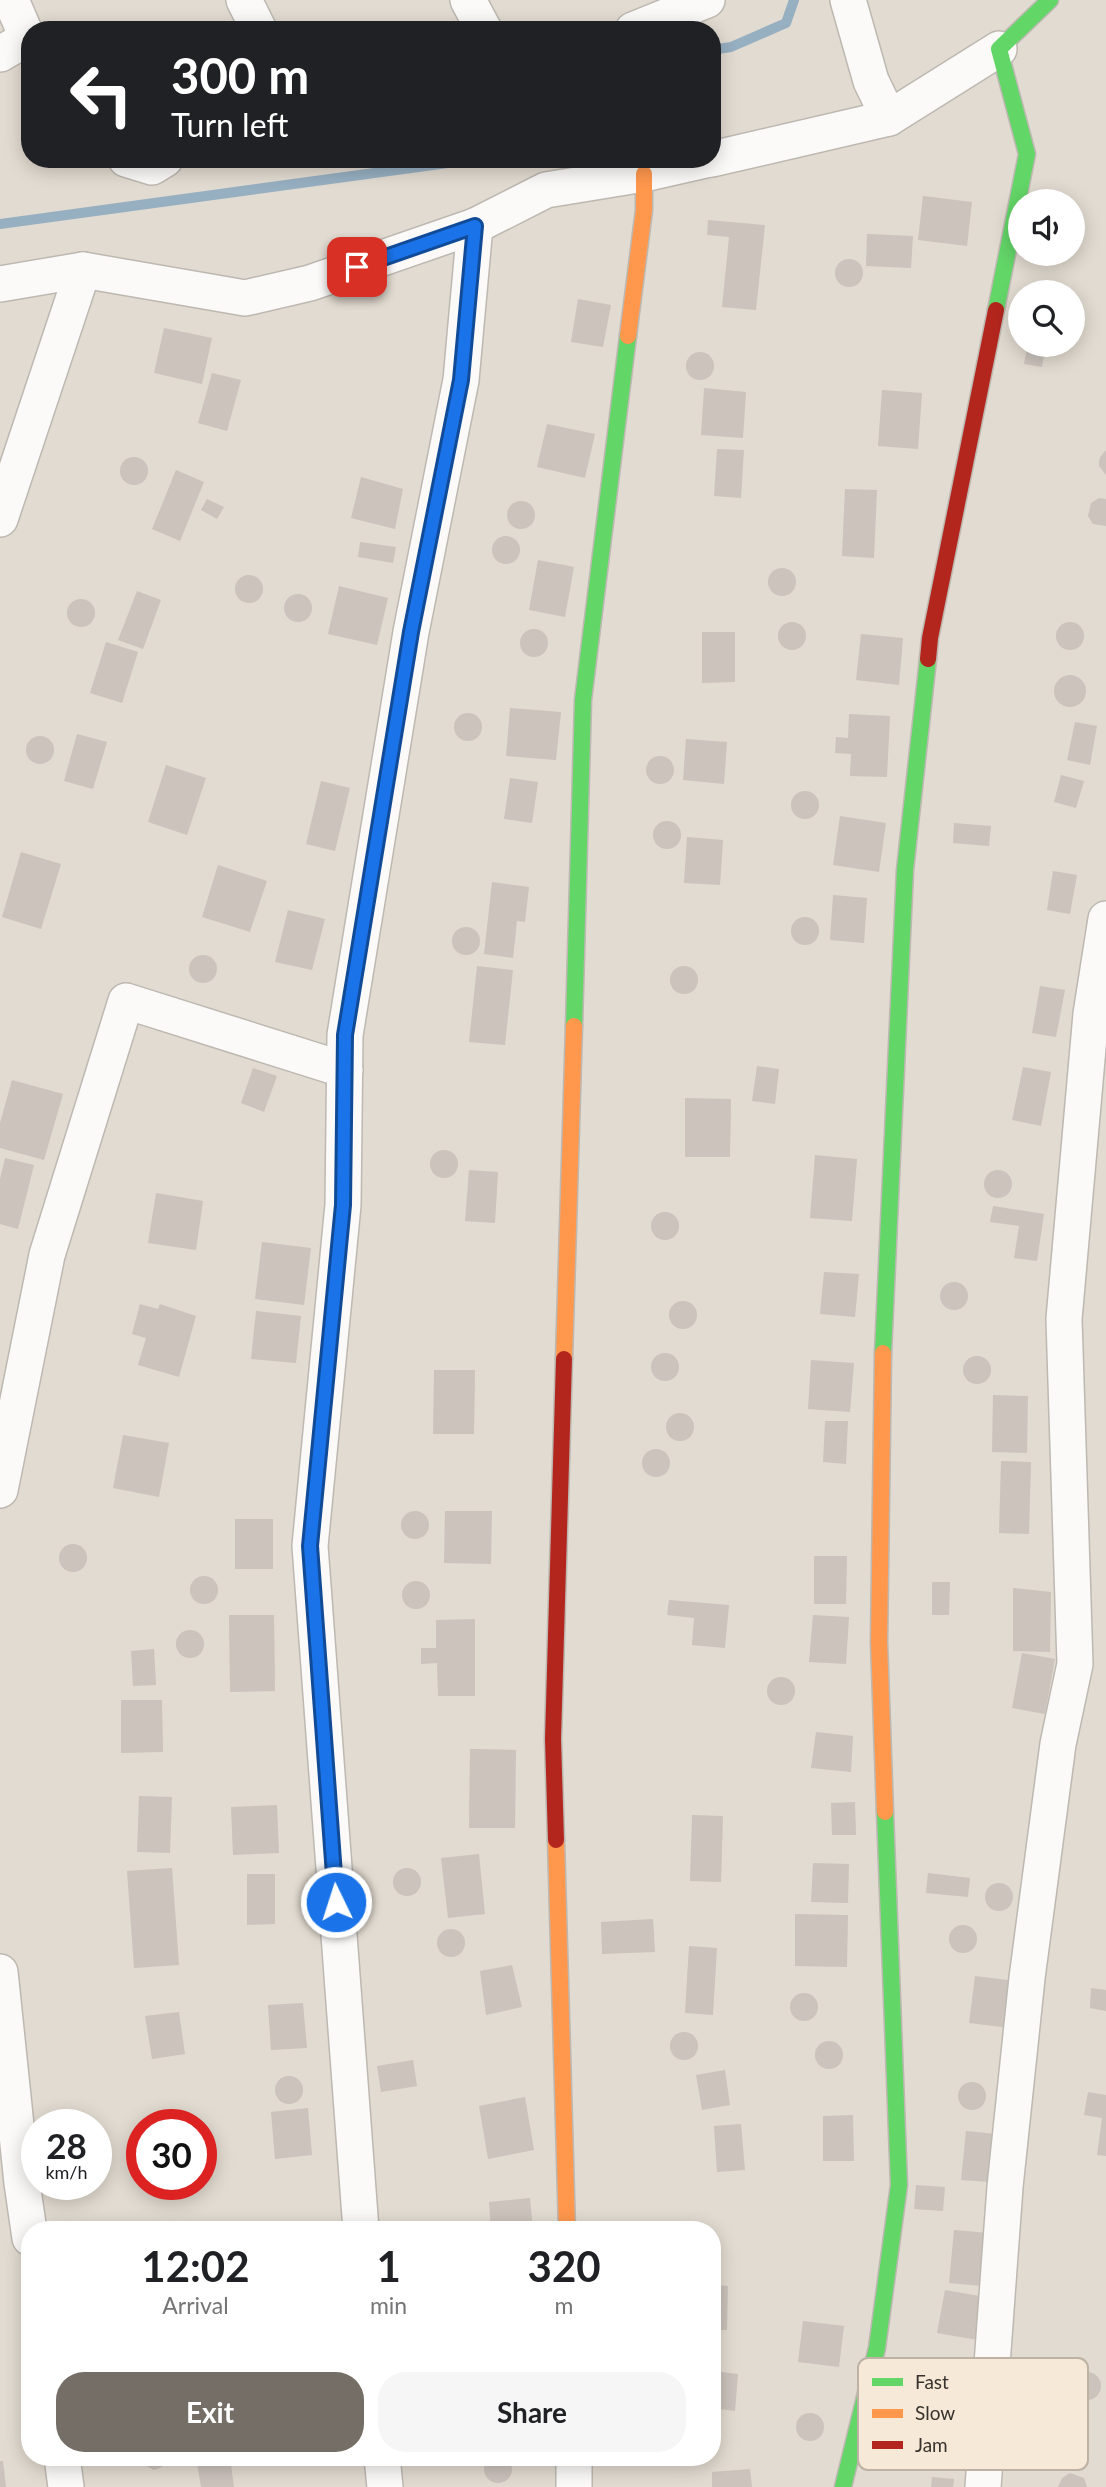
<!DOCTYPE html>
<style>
body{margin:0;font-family:Lato,sans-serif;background:#f6f6f6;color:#202124;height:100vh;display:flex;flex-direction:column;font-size:26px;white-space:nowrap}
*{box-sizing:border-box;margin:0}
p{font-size:23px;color:#757577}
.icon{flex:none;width:38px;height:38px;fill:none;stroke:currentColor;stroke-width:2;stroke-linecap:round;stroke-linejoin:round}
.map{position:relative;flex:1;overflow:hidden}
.panel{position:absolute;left:21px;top:2221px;width:700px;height:245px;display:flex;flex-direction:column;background:#fff;border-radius:28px;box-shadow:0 4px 18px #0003}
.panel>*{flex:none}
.guide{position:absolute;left:21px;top:21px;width:700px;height:147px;border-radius:28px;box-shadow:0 4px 18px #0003;background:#202124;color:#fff;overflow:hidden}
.fabs{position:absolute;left:1008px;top:189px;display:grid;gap:14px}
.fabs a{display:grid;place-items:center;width:77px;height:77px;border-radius:50%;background:#fff;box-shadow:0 4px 18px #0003;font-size:35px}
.speed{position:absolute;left:21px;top:2109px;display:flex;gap:14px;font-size:35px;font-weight:700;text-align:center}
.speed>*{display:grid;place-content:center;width:91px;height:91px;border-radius:50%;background:#fff;box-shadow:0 4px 18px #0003;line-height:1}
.speed small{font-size:18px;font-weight:400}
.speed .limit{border:10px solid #d22;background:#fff;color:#111}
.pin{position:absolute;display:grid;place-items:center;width:60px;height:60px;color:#fff;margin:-30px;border-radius:14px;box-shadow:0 4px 10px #0006}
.me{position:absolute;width:77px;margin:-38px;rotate:356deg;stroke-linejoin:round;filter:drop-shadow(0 0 5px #0008)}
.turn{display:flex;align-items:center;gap:24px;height:147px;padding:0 35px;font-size:32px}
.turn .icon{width:91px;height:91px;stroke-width:2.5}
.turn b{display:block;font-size:49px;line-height:60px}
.eta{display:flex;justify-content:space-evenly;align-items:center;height:119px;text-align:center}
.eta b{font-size:42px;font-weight:700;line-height:49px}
.button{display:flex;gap:14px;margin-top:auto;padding:14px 35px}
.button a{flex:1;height:80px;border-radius:28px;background:#746e66;color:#fff;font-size:28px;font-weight:700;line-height:80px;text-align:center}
.button a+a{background:#f6f6f6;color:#202124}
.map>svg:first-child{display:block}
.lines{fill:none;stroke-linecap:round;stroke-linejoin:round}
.stream{stroke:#96afc1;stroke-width:10}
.building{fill:#cbc3bc}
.street-casing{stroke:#bdb8b1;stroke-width:38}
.fast-casing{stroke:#bdb8b1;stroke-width:19}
.slow-casing{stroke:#bdb8b1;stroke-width:19}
.jam-casing{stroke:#bdb8b1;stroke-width:19}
.street{stroke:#fbfaf8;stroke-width:35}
.fast{stroke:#63d668;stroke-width:16}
.slow{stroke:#ff974d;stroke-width:16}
.jam{stroke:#b3261e;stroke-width:16}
.route-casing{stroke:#114b97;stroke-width:18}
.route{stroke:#1a73e8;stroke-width:12}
.key{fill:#f6e9d7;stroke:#bdb2a4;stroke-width:2}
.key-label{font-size:19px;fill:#38332c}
</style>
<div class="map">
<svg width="1106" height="2487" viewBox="0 0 1106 2487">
<rect width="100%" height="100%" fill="#e2dbd1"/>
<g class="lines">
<g class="stream">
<polyline points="712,50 731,47 786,23 794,0"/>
<polyline points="0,224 477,159"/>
</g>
</g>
<g class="building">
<polygon points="923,196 972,202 967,246 918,240"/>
<polygon points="708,220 765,225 756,310 722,307 729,237 707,235"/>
<polygon points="867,234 913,236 911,268 866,266"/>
<circle cx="849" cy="273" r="14"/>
<polygon points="578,299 611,305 603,347 571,342"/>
<polygon points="164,328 212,338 202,384 154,373"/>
<polygon points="1027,347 1045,350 1042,367 1024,364"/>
<circle cx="700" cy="366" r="14"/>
<polygon points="212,373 241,380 227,431 198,423"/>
<polygon points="704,388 746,392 743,438 701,435"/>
<polygon points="882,390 922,393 918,449 878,446"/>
<polygon points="547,424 595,434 585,478 537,467"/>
<polygon points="717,449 744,450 741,498 714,496"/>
<polygon points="1106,450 1106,475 1099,466 1099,462 1100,457"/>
<circle cx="134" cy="471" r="14"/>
<polygon points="176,470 204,482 180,541 152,529"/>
<polygon points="361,477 403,489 395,529 351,518"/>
<polygon points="845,489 877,490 874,558 842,556"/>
<polygon points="1099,498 1106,499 1106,526 1093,524 1088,516 1091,503"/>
<polygon points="207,499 224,507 217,519 201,510"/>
<circle cx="521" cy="515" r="14"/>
<circle cx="506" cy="550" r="14"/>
<polygon points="360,542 396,547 393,563 358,557"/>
<polygon points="538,560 574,567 565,617 529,610"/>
<circle cx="782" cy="582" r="14"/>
<circle cx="249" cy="589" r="14"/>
<polygon points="339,586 388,598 377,645 328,634"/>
<polygon points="137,591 161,600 143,649 118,640"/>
<circle cx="298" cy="608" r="14"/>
<circle cx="81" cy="613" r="14"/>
<circle cx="792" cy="636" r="14"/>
<circle cx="1070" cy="636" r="14"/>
<circle cx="534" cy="643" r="14"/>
<polygon points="702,632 735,632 735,682 702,683"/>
<polygon points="861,634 903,638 899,685 856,680"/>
<polygon points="106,642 138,652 122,703 90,693"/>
<circle cx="1070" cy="691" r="16"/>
<polygon points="510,708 561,712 556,760 506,756"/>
<circle cx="468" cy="727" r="14"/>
<polygon points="849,714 890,716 887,777 850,776 851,754 835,753 836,737 848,738"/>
<polygon points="1075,722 1097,726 1090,765 1067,760"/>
<polygon points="77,734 107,742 93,789 64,781"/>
<circle cx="40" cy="750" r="14"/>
<polygon points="686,739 727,742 724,784 683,780"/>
<circle cx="660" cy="770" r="14"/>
<polygon points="166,765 206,778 187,835 148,822"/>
<polygon points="1061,775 1084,781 1076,808 1054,802"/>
<polygon points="510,778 538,782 532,823 504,819"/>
<polygon points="321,781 350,788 335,851 306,844"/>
<circle cx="805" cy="805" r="14"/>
<polygon points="840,816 886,823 879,872 833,865"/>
<circle cx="667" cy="835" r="14"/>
<polygon points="954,823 991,826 989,846 953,843"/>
<polygon points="687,837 723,840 720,885 684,883"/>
<polygon points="21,852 61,864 41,929 2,917"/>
<polygon points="218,865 267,881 250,932 202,917"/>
<polygon points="1053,871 1077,875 1070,914 1047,910"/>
<polygon points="492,882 529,887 525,922 517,921 513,958 484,954"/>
<polygon points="833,895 867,898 864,943 830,940"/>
<polygon points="288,910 325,919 312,970 275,962"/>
<circle cx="805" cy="931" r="14"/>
<circle cx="466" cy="941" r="14"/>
<circle cx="203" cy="969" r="14"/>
<circle cx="684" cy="980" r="14"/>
<polygon points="477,966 513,970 505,1045 469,1042"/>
<polygon points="1040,986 1065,990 1056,1037 1032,1033"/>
<polygon points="757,1066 779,1069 775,1104 752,1101"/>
<polygon points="1023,1067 1051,1072 1041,1126 1012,1120"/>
<polygon points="253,1068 277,1076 264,1112 241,1103"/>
<polygon points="12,1080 63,1094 44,1160 0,1148 0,1123"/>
<polygon points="685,1098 731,1099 730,1157 685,1157"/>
<circle cx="444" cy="1164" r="14"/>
<polygon points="815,1155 857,1159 852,1221 810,1218"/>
<polygon points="5,1158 34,1165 18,1229 0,1224 0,1179"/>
<circle cx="998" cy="1184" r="14"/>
<polygon points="469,1170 498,1172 495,1223 465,1221"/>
<polygon points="156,1193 203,1201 196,1250 148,1243"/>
<polygon points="993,1206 1044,1214 1037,1261 1014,1258 1019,1226 990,1222"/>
<circle cx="665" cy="1226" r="14"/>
<polygon points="262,1242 311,1248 304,1305 255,1299"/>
<polygon points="824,1272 859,1274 855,1317 820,1314"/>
<circle cx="954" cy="1296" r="14"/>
<circle cx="683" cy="1315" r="14"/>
<polygon points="140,1304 158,1309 160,1304 196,1316 179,1377 138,1365 146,1338 132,1334"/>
<polygon points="256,1311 301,1316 296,1363 251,1359"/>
<circle cx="665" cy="1367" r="14"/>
<circle cx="977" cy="1370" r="14"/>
<polygon points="811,1360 854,1363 850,1412 808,1409"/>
<polygon points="434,1370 475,1370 474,1434 433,1434"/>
<polygon points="993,1395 1028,1396 1027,1453 992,1452"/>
<circle cx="680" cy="1427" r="14"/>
<polygon points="825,1421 848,1421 846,1464 823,1462"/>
<polygon points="123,1435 169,1443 159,1497 113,1488"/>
<circle cx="656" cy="1463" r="14"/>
<polygon points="1001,1461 1031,1462 1029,1534 999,1533"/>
<circle cx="415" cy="1525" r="14"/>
<polygon points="445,1511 492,1511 491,1564 444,1563"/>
<rect x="235" y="1519" width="38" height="50"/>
<circle cx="73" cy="1558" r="14"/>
<polygon points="814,1556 847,1556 846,1604 814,1604"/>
<circle cx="204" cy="1590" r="14"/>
<circle cx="416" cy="1595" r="14"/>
<polygon points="932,1582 950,1582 949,1615 932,1615"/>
<polygon points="1013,1588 1051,1592 1050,1652 1013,1651"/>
<polygon points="669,1600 729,1605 725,1648 692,1645 694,1618 667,1615"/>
<polygon points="229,1615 274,1615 275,1691 230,1692"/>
<polygon points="813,1615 849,1617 846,1664 809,1662"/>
<polygon points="475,1619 475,1696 438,1696 437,1663 421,1664 421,1648 436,1648 436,1620"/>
<circle cx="190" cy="1644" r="14"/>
<polygon points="154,1649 156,1685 133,1686 131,1651"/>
<polygon points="1022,1653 1055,1659 1045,1714 1012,1708"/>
<circle cx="781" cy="1691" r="14"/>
<polygon points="121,1700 162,1700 163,1752 121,1753"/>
<polygon points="816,1732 853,1736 851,1772 811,1768"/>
<polygon points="470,1749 516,1750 515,1828 469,1828"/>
<polygon points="139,1796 172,1797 170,1853 137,1852"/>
<polygon points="855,1802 856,1835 832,1835 831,1803"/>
<polygon points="277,1805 279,1853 233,1855 231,1807"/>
<polygon points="692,1815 723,1816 721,1882 690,1881"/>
<polygon points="479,1854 485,1914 448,1918 441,1858"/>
<polygon points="813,1863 849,1864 848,1903 811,1902"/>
<circle cx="407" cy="1882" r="14"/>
<polygon points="172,1868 179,1965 134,1968 127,1871"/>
<polygon points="928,1873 970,1878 968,1897 926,1893"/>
<polygon points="247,1874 275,1874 275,1924 247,1925"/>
<circle cx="999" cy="1897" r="14"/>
<polygon points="795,1914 848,1915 847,1967 795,1966"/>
<polygon points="653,1919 655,1952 602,1954 601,1922"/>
<circle cx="963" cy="1939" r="14"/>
<circle cx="451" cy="1943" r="14"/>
<polygon points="689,1946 717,1948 713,2015 685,2013"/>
<polygon points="512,1965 522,2007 486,2015 480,1971"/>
<polygon points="975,1976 1016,1981 1010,2028 969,2023"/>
<polygon points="1091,1988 1106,1990 1106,2011 1090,2008"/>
<circle cx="804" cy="2007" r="14"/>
<polygon points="303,2003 307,2048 271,2050 268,2005"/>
<polygon points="179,2012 185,2054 152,2059 145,2016"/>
<circle cx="684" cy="2046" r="14"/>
<circle cx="829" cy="2055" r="14"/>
<polygon points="413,2060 417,2086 381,2092 377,2066"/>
<polygon points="725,2070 730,2105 702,2110 696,2075"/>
<circle cx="289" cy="2090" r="14"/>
<circle cx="972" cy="2096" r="14"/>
<polygon points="1088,2092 1106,2095 1106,2156 1097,2155 1102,2118 1084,2115"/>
<polygon points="525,2097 534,2150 488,2159 479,2106"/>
<polygon points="308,2108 312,2155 275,2159 271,2112"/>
<polygon points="853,2115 854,2161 823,2161 823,2116"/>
<polygon points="741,2124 745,2170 717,2172 714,2126"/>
<polygon points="966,2131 996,2134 991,2182 961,2180"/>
<polygon points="916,2185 945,2187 943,2211 914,2209"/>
<polygon points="530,2198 533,2230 491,2230 489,2202"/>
<polygon points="954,2230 988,2233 982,2286 949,2283"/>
<polygon points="712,2285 728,2286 727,2330 712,2330"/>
<polygon points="945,2290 985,2297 978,2340 937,2333"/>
<polygon points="803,2321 844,2326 839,2367 798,2362"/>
<polygon points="712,2371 738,2374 735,2411 712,2408"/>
<circle cx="1087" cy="2386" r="14"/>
<circle cx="810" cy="2427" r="14"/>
<circle cx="498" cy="2469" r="14"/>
<polygon points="139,2457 168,2457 162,2467 154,2470 142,2464"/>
<polygon points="196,2457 230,2457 234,2487 201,2487"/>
<polygon points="683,2457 710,2457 697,2464 692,2464"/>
<polygon points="0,2461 3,2461 6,2487 0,2487"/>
<polygon points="750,2469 752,2487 712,2487 712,2472"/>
<polygon points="1070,2473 1084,2478 1087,2487 1058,2487 1062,2478"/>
<polygon points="932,2477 954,2479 953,2487 931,2487"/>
</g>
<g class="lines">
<g class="street-casing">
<g id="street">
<polyline points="11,0 30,44"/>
<polyline points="244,0 259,30"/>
<polyline points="468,0 484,30"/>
<polyline points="848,0 871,81 889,118"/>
<polyline points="633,30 707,0"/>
<polyline points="0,54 26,39"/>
<polyline points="126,159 152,167 165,159"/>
<polyline points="712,159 889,118 999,49"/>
<polyline points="0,284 83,270 245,298 310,283 475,226 546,190 644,174 710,159"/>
<polyline points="0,519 83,270"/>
<polyline points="0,1490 47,1255 126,1001 345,1070"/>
<polyline points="0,1972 22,2183 30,2238"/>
<polyline points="361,2230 310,1546 343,1205 345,1035 411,632 461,380 475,226"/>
<polyline points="62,2457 66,2487"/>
<polyline points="382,2457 385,2487"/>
<polyline points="574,2457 574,2487"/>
<polyline points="983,2487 1005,2187 1027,1978 1058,1744 1075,1664 1064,1319 1091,1014 1106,919"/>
</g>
</g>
<g class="fast-casing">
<g id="fast">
<polyline points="996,310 1027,154 999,49 1050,0"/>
<polyline points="574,1026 583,700 628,336"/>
<polyline points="883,1353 905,870 928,659"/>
<polyline points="843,2487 877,2348 899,2185 885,1812"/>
</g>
</g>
<g class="slow-casing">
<g id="slow">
<polyline points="628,336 644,210 644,174"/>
<polyline points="883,1353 879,1642 885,1812"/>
<polyline points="564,1359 574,1026"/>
<polyline points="556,1840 567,2230"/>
</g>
</g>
<g class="jam-casing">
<g id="jam">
<polyline points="928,659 930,638 996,310"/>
<polyline points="556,1840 553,1739 564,1359"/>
</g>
</g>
<use href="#street" class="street"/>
<use href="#fast" class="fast"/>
<use href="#slow" class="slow"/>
<use href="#jam" class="jam"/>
</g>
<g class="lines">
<g class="route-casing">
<polyline id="route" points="336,1902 310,1546 343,1205 345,1035 411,632 461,380 475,226 357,267"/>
</g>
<use href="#route" class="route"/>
</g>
<rect x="858" y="2358" width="230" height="112" rx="10" class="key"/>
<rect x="872" y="2378" width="31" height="8" fill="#63d668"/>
<rect x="872" y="2409" width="31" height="9" fill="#ff974d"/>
<rect x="872" y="2441" width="31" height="8" fill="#b3261e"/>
<g class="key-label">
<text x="915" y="2389">Fast</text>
<text x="915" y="2420">Slow</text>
<text x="915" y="2452">Jam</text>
</g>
</svg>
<div class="fabs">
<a><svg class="icon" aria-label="sound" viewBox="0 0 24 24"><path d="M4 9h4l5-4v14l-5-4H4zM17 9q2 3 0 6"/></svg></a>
<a><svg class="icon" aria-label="search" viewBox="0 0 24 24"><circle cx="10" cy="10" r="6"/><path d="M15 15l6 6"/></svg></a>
</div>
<div class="speed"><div>28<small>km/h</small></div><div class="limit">30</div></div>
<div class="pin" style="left:357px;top:267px;background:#d93025"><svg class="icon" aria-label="arrive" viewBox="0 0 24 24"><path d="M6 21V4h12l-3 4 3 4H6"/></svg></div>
<svg class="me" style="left:336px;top:1902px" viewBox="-20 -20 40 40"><circle r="17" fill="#1a73e8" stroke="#fff" stroke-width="3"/><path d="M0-11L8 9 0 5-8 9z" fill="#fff"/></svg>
<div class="guide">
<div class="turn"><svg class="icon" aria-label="left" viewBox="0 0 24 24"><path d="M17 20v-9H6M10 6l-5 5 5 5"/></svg><div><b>300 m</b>Turn left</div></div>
</div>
<section class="panel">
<div class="eta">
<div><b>12:02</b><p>Arrival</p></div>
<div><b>1</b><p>min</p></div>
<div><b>320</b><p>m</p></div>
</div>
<div class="button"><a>Exit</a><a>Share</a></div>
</section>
</div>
